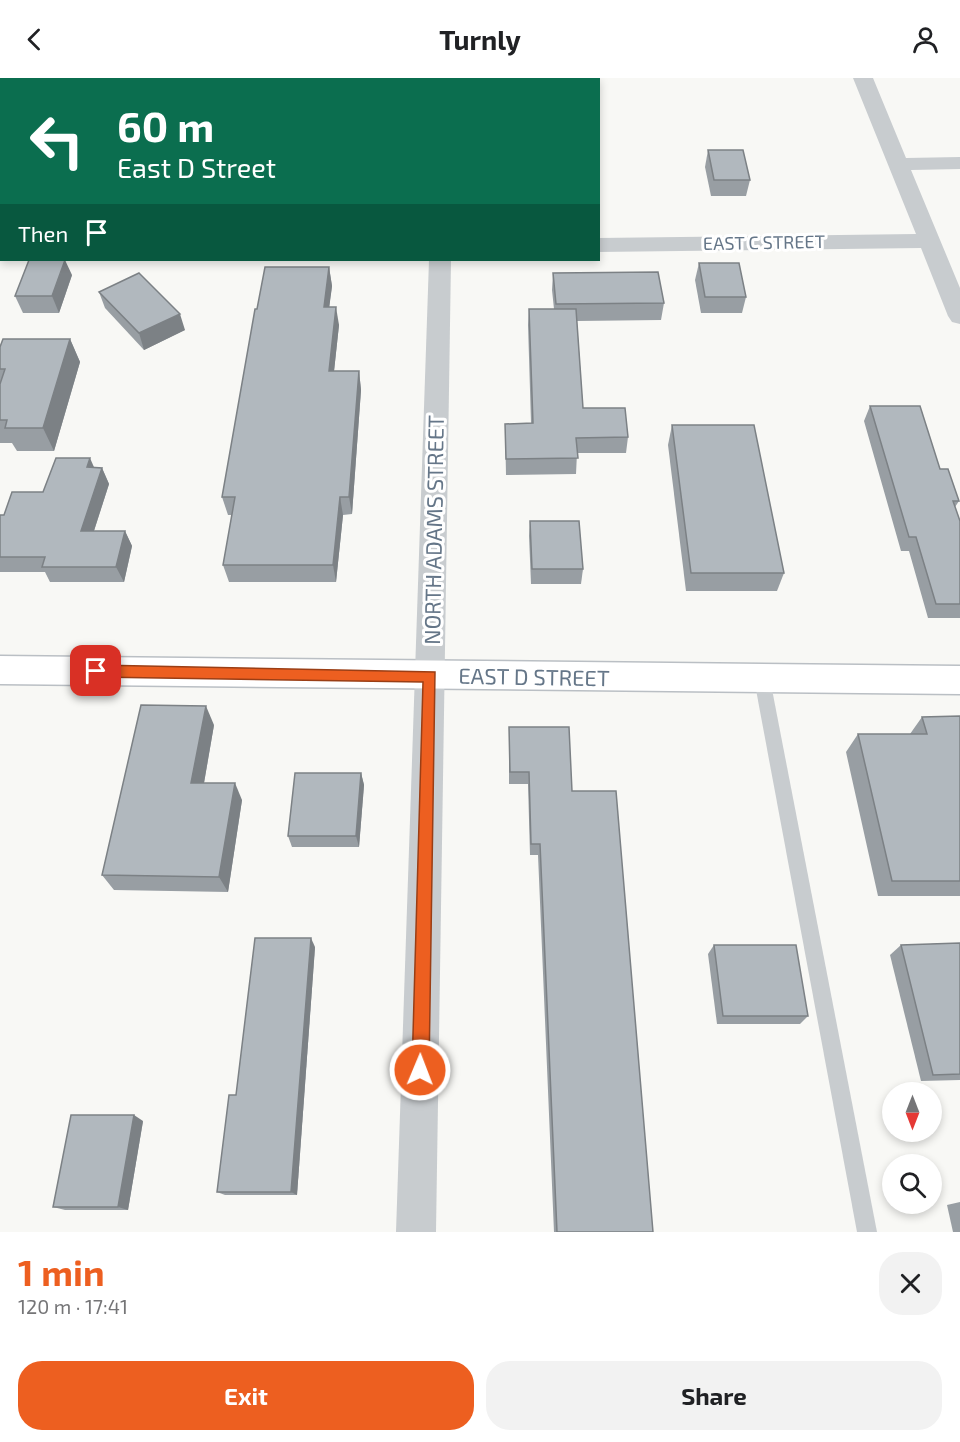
<!DOCTYPE html>
<meta charset="utf-8">
<style>
body{margin:0;font-family:"Exo 2",sans-serif;background:#f2f2f2;color:#202124;height:100vh;display:flex;flex-direction:column;font-size:22px;white-space:nowrap}
*{box-sizing:border-box;margin:0}
p{font-size:20px;color:#757577}
.icon{flex:none;width:33px;height:33px;fill:none;stroke:currentColor;stroke-width:2;stroke-linecap:round;stroke-linejoin:round}
.map{position:relative;height:1154px;overflow:hidden}
.drawer{display:flex;flex-direction:column;background:#fff;flex:1}
.drawer>*{flex:none}
.banner{position:absolute;left:0px;top:0px;width:600px;height:183px;box-shadow:0 3px 9px #0003;background:#0b6e4f;color:#fff;overflow:hidden}
.needle{width:39px;rotate:180deg}
.tools{position:absolute;left:882px;top:1004px;display:grid;gap:12px}
.tools a{display:grid;place-items:center;width:60px;height:60px;border-radius:50%;background:#fff;box-shadow:0 3px 9px #0003;font-size:30px}
.pin{position:absolute;display:grid;place-items:center;width:51px;height:51px;color:#fff;margin:-26px;border-radius:12px;box-shadow:0 3px 9px #0006}
.me{position:absolute;width:66px;margin:-33px;rotate:1deg;stroke-linejoin:round;filter:drop-shadow(0 0 4px #0008)}
.turn{display:flex;align-items:center;gap:21px;height:126px;padding:0 18px;font-size:27px}
.turn .icon{width:78px;height:78px;stroke-width:2.5}
.turn b{display:block;font-size:42px;line-height:51px}
.then{display:flex;align-items:center;height:57px;padding:0 18px;background:#0003;gap:12px;font-size:22px}
.round{display:grid;place-items:center;flex:none;width:63px;height:63px;border-radius:24px;background:#f2f2f2}
.summary{display:flex;align-items:center;justify-content:space-between;height:102px;padding:0 18px}
h1{font-size:36px;font-weight:700;line-height:45px;color:#ed5f20}
.cta{display:flex;gap:12px;margin-top:auto;padding:12px 18px}
.cta a{flex:1;height:69px;border-radius:24px;background:#ed5f20;color:#fff;font-size:24px;font-weight:700;line-height:69px;text-align:center}
.cta a+a{background:#f2f2f2;color:#202124}
header{display:flex;justify-content:space-between;align-items:center;height:78px;padding:0 18px;background:#fff;font-size:27px;font-weight:700}
.map>svg:first-child{display:block}
.lines{fill:none;stroke-linecap:round;stroke-linejoin:round}
.secondary-casing{stroke:#babfc4;stroke-width:3}
.lane{fill:#c8cccf;fill-rule:evenodd}
.street{fill:#c8cccf;fill-rule:evenodd}
.secondary{fill:#fff;fill-rule:evenodd}
.wall{fill:#989ea3}
.shaded-wall{fill:#7c8185}
.building{fill:#b1b8be;stroke:#7c8185;stroke-width:1.5}
.route{fill:#ed5f20;stroke:#9a3e15;stroke-width:1.5}
.labels{text-anchor:middle;stroke-width:6;stroke-linejoin:round;paint-order:stroke}
.far-street-label{font-size:18px;fill:#657688;stroke:#fff}
.street-label{font-size:22px;fill:#657688;stroke:#fff}
</style>
<header><svg class="icon" aria-label="back" viewBox="0 0 24 24"><path d="M15 5l-7 7 7 7"/></svg>Turnly<svg class="icon" aria-label="person" viewBox="0 0 24 24"><circle cx="12" cy="8" r="4"/><path d="M4 21q1-7 8-7t8 7"/></svg></header>
<div class="map">
<svg width="960" height="1154" viewBox="0 0 960 1154">
<rect width="100%" height="100%" fill="#f8f8f5"/>
<g class="lines">
<g class="secondary-casing">
<polygon id="secondary" points="0,578 960,588 960,616 0,606"/>
</g>
<polygon class="lane" points="762,595 767,596 770,601 877,1154 857,1154 754,601 757,596"/>
<g class="street">
<rect x="49" y="0" width="20" height="2"/>
<polygon points="853,0 873,0 906,80 960,79 960,91 911,92 960,210 960,246 952,244 948,238 921,170 598,174 598,160 916,156"/>
<polygon points="2,138 2,155 0,156 0,139"/>
<polygon points="429,182 451,182 436,1154 396,1154"/>
</g>
<use href="#secondary" class="secondary"/>
</g>
<g class="wall">
<polygon points="0,0 15,0 14,2 2,2 2,7 0,7"/>
<polygon points="708,72 750,102 746,118 711,118 705,89"/>
<polygon points="699,185 746,219 742,235 701,235 695,202"/>
<polygon points="329,189 332,208 329,229 339,247 334,293 359,293 361,312 352,436 343,437 336,504 229,504 223,487 232,437 228,437 222,419 257,231"/>
<polygon points="553,195 664,225 661,242 577,243 583,330 628,359 626,375 577,375 576,396 506,397 505,346 531,345 528,247 529,231 554,231 552,212"/>
<polygon points="72,197 59,235 23,235 15,218"/>
<polygon points="99,214 185,252 144,272 105,230"/>
<polygon points="70,261 80,284 54,373 17,373 12,365 0,365 0,269"/>
<polygon points="870,328 940,391 959,423 955,429 960,443 960,540 928,540 909,473 901,473 864,343"/>
<polygon points="672,347 784,495 777,513 686,513 668,367"/>
<polygon points="95,390 102,390 109,406 94,453 125,453 132,468 124,504 50,504 45,494 0,494 0,437 4,437 43,414"/>
<polygon points="530,443 583,491 581,506 531,506 529,458"/>
<polygon points="960,638 960,818 878,818 846,674 858,656 910,656 922,639"/>
<polygon points="214,647 204,705 242,722 228,814 114,812 102,797"/>
<polygon points="509,649 572,713 653,1154 554,1154 538,777 530,777 528,706 509,706"/>
<polygon points="361,695 364,707 359,769 292,769 288,758"/>
<polygon points="960,865 960,1002 921,1003 890,877 901,867"/>
<polygon points="714,867 808,938 800,946 717,946 708,876"/>
<polygon points="315,869 297,1117 225,1117 217,1114 236,1017"/>
<polygon points="143,1043 128,1132 65,1132 53,1129"/>
<polygon points="960,1124 960,1154 953,1154 947,1127"/>
</g>
<g class="shaded-wall">
<polygon points="65,182 72,197 59,235 52,218"/>
<polygon points="329,189 332,208 327,247 324,229"/>
<polygon points="336,229 339,247 332,312 329,293"/>
<polygon points="180,236 185,252 144,272 139,255"/>
<polygon points="70,261 80,284 54,373 43,350"/>
<polygon points="359,293 361,312 352,436 349,419"/>
<polygon points="90,380 97,396 87,389"/>
<polygon points="102,390 109,406 89,468 81,453"/>
<polygon points="340,419 343,437 336,504 333,487"/>
<polygon points="125,453 132,468 124,504 116,489"/>
<polygon points="206,628 214,647 201,722 191,705"/>
<polygon points="361,695 364,707 359,769 356,758"/>
<polygon points="235,705 242,722 228,814 219,799"/>
<polygon points="311,860 315,869 297,1117 291,1114"/>
<polygon points="134,1037 143,1043 128,1132 118,1129"/>
</g>
<g class="building">
<polygon points="105,0 236,0 236,2 104,2"/>
<polygon points="708,72 743,72 750,102 714,102"/>
<polygon points="29,182 65,182 52,218 15,218"/>
<polygon points="699,185 739,185 746,219 705,219"/>
<polygon points="265,189 329,189 324,229 336,229 329,293 359,293 349,419 340,419 333,487 223,487 235,419 222,419 255,231 257,231"/>
<polygon points="658,194 664,225 556,226 553,195"/>
<polygon points="139,195 180,236 139,255 99,214"/>
<polygon points="529,231 576,231 583,330 625,330 628,359 576,360 578,380 506,381 505,346 533,345"/>
<polygon points="3,261 70,261 43,350 5,350 7,342 0,342 0,306 5,291 0,291 0,269"/>
<polygon points="870,328 920,328 940,391 948,391 959,423 953,423 960,443 960,526 936,526 916,459 909,459"/>
<polygon points="672,347 754,347 784,495 691,495"/>
<polygon points="56,380 90,380 87,389 102,390 81,453 125,453 116,489 42,489 45,479 0,479 0,437 4,437 12,414 43,414"/>
<polygon points="530,443 579,443 583,491 532,491"/>
<polygon points="141,627 206,628 191,705 235,705 219,799 102,797"/>
<polygon points="960,638 960,803 892,803 858,656 927,656 922,639"/>
<polygon points="509,649 569,649 572,713 616,713 653,1154 557,1154 540,766 531,766 529,694 510,694"/>
<polygon points="295,695 361,695 356,758 288,758"/>
<polygon points="255,860 311,860 291,1114 217,1114 229,1017 236,1017"/>
<polygon points="960,865 960,996 933,997 901,867"/>
<polygon points="714,867 796,867 808,938 723,938"/>
<polygon points="71,1037 134,1037 118,1129 53,1129"/>
</g>
<polygon class="route" points="96,587 435,594 429,992 427,998 420,1000 414,998 412,992 423,604 96,599 89,593"/>
<g class="labels">
<g class="far-street-label">
<text transform="translate(764 165) rotate(-1)" y="6">EAST C STREET</text>
</g>
<g class="street-label">
<text transform="translate(434 452) rotate(-89)" y="8">NORTH ADAMS STREET</text>
<text transform="translate(534 599) rotate(1)" y="8">EAST D STREET</text>
</g>
</g>
</svg>
<div class="tools">
<a><svg class="needle" viewBox="-14 -14 28 28"><path d="M0-13l5 13h-10z" fill="#e53935"/><path d="M0 13l5-13h-10z" fill="#757577"/></svg></a>
<a><svg class="icon" aria-label="search" viewBox="0 0 24 24"><circle cx="10" cy="10" r="6"/><path d="M15 15l6 6"/></svg></a>
</div>
<div class="pin" style="left:96px;top:593px;background:#d93025"><svg class="icon" aria-label="arrive" viewBox="0 0 24 24"><path d="M6 21V4h12l-3 4 3 4H6"/></svg></div>
<svg class="me" style="left:420px;top:992px" viewBox="-20 -20 40 40"><circle r="17" fill="#ed5f20" stroke="#fff" stroke-width="3"/><path d="M0-11L8 9 0 5-8 9z" fill="#fff"/></svg>
<div class="banner">
<div class="turn"><svg class="icon" aria-label="left" viewBox="0 0 24 24"><path d="M17 20v-9H6M10 6l-5 5 5 5"/></svg><div><b>60 m</b>East D Street</div></div>
<div class="then">Then<svg class="icon" aria-label="arrive" viewBox="0 0 24 24"><path d="M6 21V4h12l-3 4 3 4H6"/></svg></div>
</div>
</div>
<section class="drawer">
<div class="summary"><div><h1>1 min</h1><p>120 m · 17:41</p></div><a class="round"><svg class="icon" aria-label="close" viewBox="0 0 24 24"><path d="M6 6l12 12M18 6L6 18"/></svg></a></div>
<div class="cta"><a>Exit</a><a>Share</a></div>
</section>
